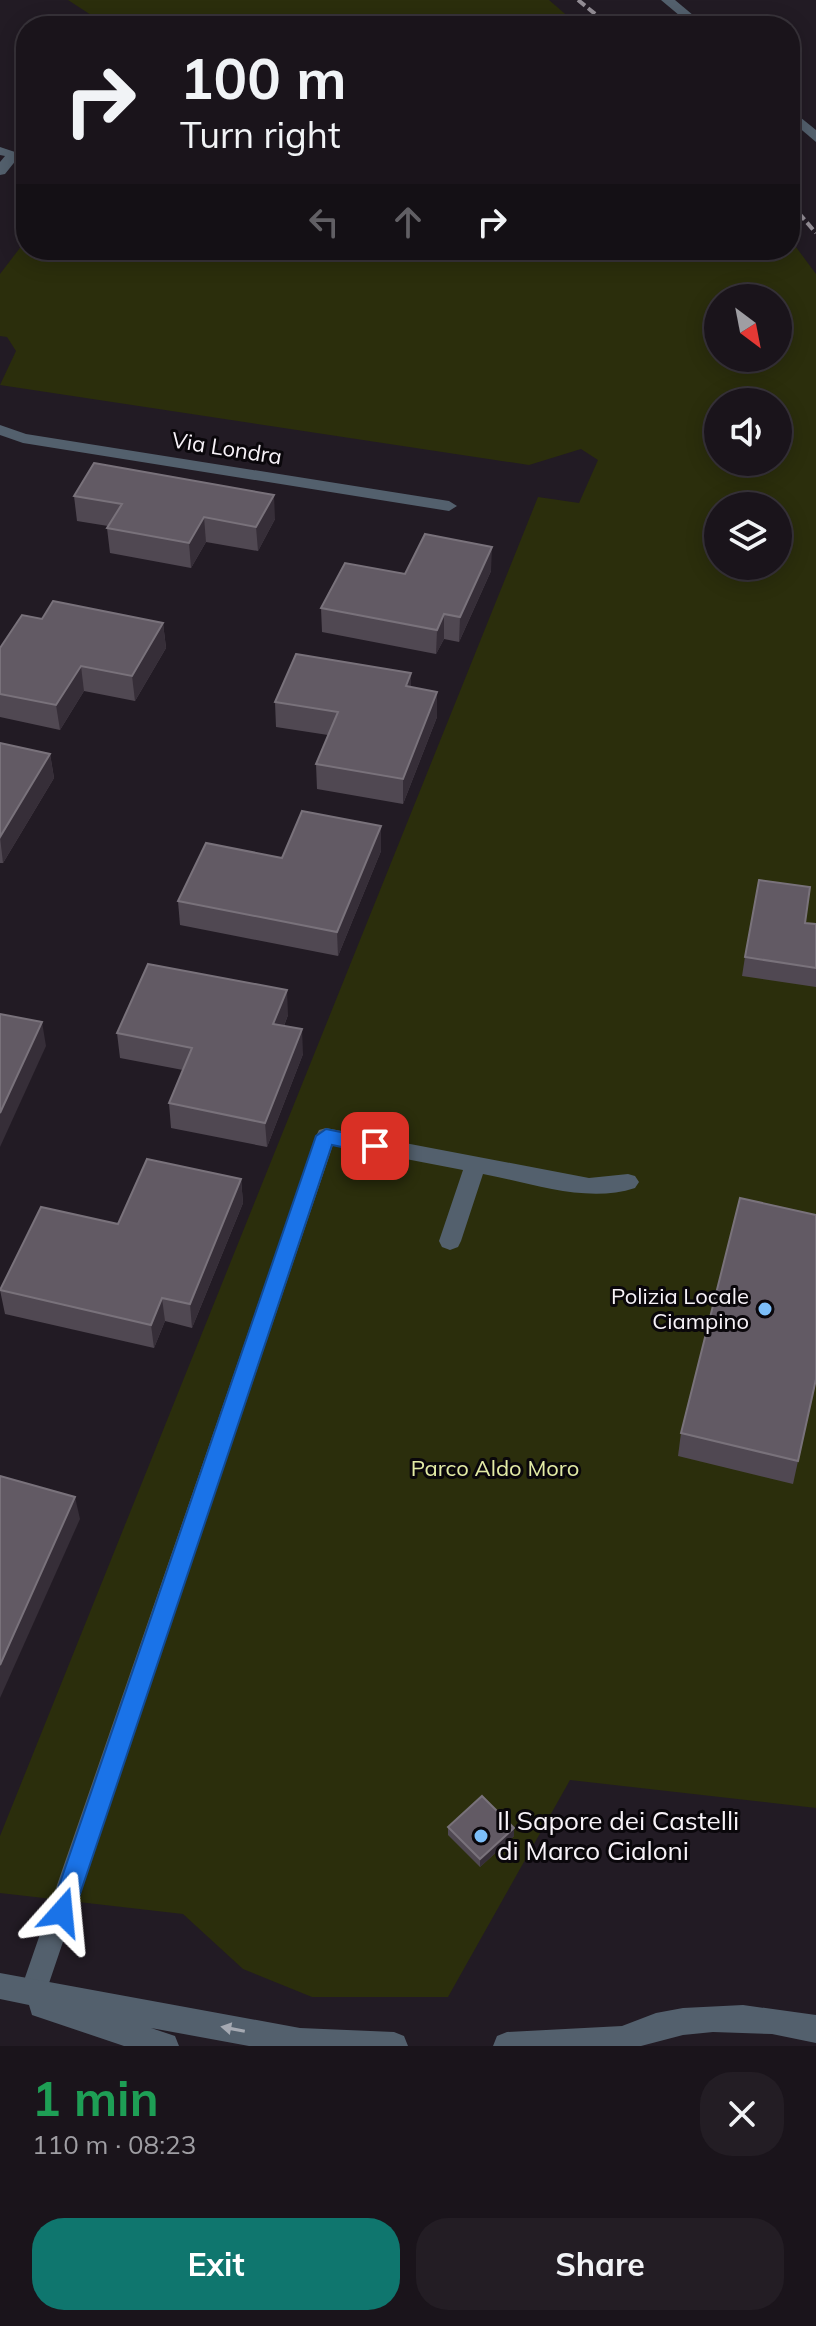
<!DOCTYPE html>
<meta charset="utf-8">
<style>
body{margin:0;font-family:Mulish,sans-serif;background:#231d24;color:#f1f3f6;height:100vh;display:flex;flex-direction:column;font-size:30px;white-space:nowrap}
*{box-sizing:border-box;margin:0}
p{font-size:26px;color:#9f9ea3}
.icon{flex:none;width:44px;height:44px;fill:none;stroke:currentColor;stroke-width:2;stroke-linecap:round;stroke-linejoin:round}
.map{position:relative;height:2046px;overflow:hidden}
.drawer{display:flex;flex-direction:column;background:#1a141b;flex:1}
.drawer>*{flex:none}
.hud{position:absolute;left:16px;top:16px;width:784px;height:244px;border-radius:32px;box-shadow:0 4px 20px #0003,0 0 0 2px #38333a;background:#1a141b;color:#f1f3f6;overflow:hidden}
.needle{width:52px;rotate:148deg}
.controls{position:absolute;left:704px;top:284px;display:grid;gap:16px}
.controls a{display:grid;place-items:center;width:88px;height:88px;border-radius:50%;background:#1a141b;box-shadow:0 4px 20px #0003,0 0 0 2px #38333a;font-size:40px}
.pin{position:absolute;display:grid;place-items:center;width:68px;height:68px;color:#fff;margin:-34px;border-radius:16px;box-shadow:0 4px 12px #0006}
.me{position:absolute;width:88px;margin:-44px;rotate:18deg;stroke-linejoin:round;filter:drop-shadow(0 0 6px #0008)}
.turn{display:flex;align-items:center;gap:28px;height:168px;padding:0 32px;font-size:36px}
.turn .icon{width:104px;height:104px;stroke-width:2.5}
.turn b{display:block;font-size:56px;line-height:68px}
.lanes{display:flex;align-items:center;height:76px;padding:0 32px;background:#0003;justify-content:center;gap:40px;direction:ltr}
.lanes .off{opacity:.35}
.round{display:grid;place-items:center;flex:none;width:84px;height:84px;border-radius:32px;background:#231d24}
.head{display:flex;align-items:center;justify-content:space-between;height:136px;padding:0 32px}
h1{font-size:48px;font-weight:700;line-height:60px;color:#1e9e55}
.primary-button{display:flex;gap:16px;margin-top:auto;padding:16px 32px}
.primary-button a{flex:1;height:92px;border-radius:32px;background:#0f766e;color:#fff;font-size:32px;font-weight:700;line-height:92px;text-align:center}
.primary-button a+a{background:#231d24;color:#f1f3f6}
.map>svg:first-child{display:block}
.green{fill:#2b2e0c;fill-rule:evenodd}
.lines{fill:none;stroke-linecap:round;stroke-linejoin:round}
.service{fill:#53606d;fill-rule:evenodd}
.minor{fill:#53606d;fill-rule:evenodd}
.tertiary{fill:#53606d;fill-rule:evenodd}
.rail{stroke:#948e96;stroke-width:4;stroke-dasharray:9 4;stroke-linecap:butt}
.wall{fill:#504852}
.shaded-wall{fill:#362e38}
.building{fill:#625a64;stroke:#79727b;stroke-width:2}
.oneway{fill:#a5a9b2}
.route{fill:#1a73e8;stroke:#114b97;stroke-width:2}
.poi-dot{fill:#7cbef9;stroke:#0a070b;stroke-width:3}
.labels{text-anchor:middle;stroke-width:6;stroke-linejoin:round;paint-order:stroke}
.street-label{font-size:22px;fill:#f7f2f8;stroke:#0a070b}
.poi-label{font-size:22px;fill:#f7f2f8;stroke:#0a070b;text-anchor:end}
.park-label{font-size:22px;fill:#e3eba5;stroke:#0a070b}
.near-poi-label{font-size:26px;fill:#f7f2f8;stroke:#0a070b;text-anchor:start}
</style>
<div class="map">
<svg width="816" height="2046" viewBox="0 0 816 2046">
<rect width="100%" height="100%" fill="#221b24"/>
<g class="green">
<polygon points="68,0 549,0 579,26 108,26"/>
<path d="M790,239L816,274V1808L570,1780L448,1997H312L243,1969L183,1914L0,1893V1836L538,497L579,503L598,460L581,449L529,465L0,385L16,351L7,337L0,336V274L26,240V250H790ZM718,298H778V358H718ZM718,402H778V462H718ZM718,506H778V566H718Z"/>
</g>
<g class="lines">
<path class="service" d="M326,1128L589,1178L628,1174L635,1176L639,1182L635,1188C587,1204 531,1183 483,1174L461,1241L458,1247L450,1250L442,1247L439,1241L463,1170L333,1145L46,1992L43,2002L33,2005L23,2002L20,1992L316,1136L319,1130Z"/>
<g class="minor">
<polygon points="0,147 21,154 5,174 0,175 0,162 5,156 0,155"/>
<polygon points="0,425 26,434 449,501 457,506 449,511 23,443 0,435"/>
</g>
<g class="tertiary">
<polygon points="661,0 675,0 706,26 692,26"/>
<polygon points="790,109 816,130 816,142 790,120"/>
<polygon points="0,1973 300,2028 394,2032 404,2036 408,2046 249,2046 151,2028 175,2036 179,2046 124,2046 32,2015 29,2005 0,1999"/>
<polygon points="743,2005 816,2015 816,2043 772,2034 713,2032 683,2035 641,2046 493,2046 497,2036 507,2032 622,2026 656,2013 683,2008"/>
</g>
<g class="rail">
<polyline points="578,0 610,26"/>
<polyline points="790,203 816,233"/>
</g>
</g>
<g class="wall">
<polygon points="74,496 275,519 258,551 206,542 191,568 110,553 107,528 108,526 77,521"/>
<polygon points="491,571 459,642 444,639 436,654 322,632 321,608 405,574"/>
<polygon points="42,619 163,623 166,648 135,701 84,691 60,730 0,717 0,648"/>
<polygon points="411,687 437,717 403,804 317,789 316,764 328,735 276,727 275,702"/>
<polygon points="0,743 50,754 54,778 3,863 0,863"/>
<polygon points="381,851 338,956 180,925 178,901 282,858"/>
<polygon points="805,923 816,924 816,987 742,976 745,957"/>
<polygon points="288,1015 284,1026 303,1054 267,1147 171,1128 169,1103 183,1070 120,1058 117,1033"/>
<polygon points="241,1179 243,1203 192,1328 165,1321 154,1348 5,1314 0,1290 118,1224"/>
<polygon points="816,1379 793,1484 678,1456 681,1433"/>
<polygon points="448,1827 514,1836 480,1867 448,1835"/>
</g>
<g class="shaded-wall">
<polygon points="274,495 275,519 258,551 256,527"/>
<polygon points="204,517 206,542 191,568 189,543"/>
<polygon points="492,547 491,571 459,642 460,617"/>
<polygon points="444,614 444,639 436,654 437,630"/>
<polygon points="163,623 166,648 135,701 132,676"/>
<polygon points="81,666 84,691 60,730 56,705"/>
<polygon points="411,673 411,698 406,686"/>
<polygon points="437,692 437,717 403,804 403,779"/>
<polygon points="50,754 54,778 3,863 0,837"/>
<polygon points="381,826 381,851 338,956 337,932"/>
<polygon points="287,990 288,1015 275,1048 273,1024"/>
<polygon points="42,1022 46,1046 0,1147 0,1113"/>
<polygon points="302,1029 303,1054 267,1147 265,1123"/>
<polygon points="241,1179 243,1203 192,1328 190,1304"/>
<polygon points="162,1298 165,1321 154,1348 151,1325"/>
<polygon points="75,1497 80,1519 0,1698 0,1665"/>
<polygon points="514,1828 514,1836 480,1867 480,1859"/>
</g>
<g class="building">
<polygon points="94,463 274,495 256,527 204,517 189,543 107,528 122,504 74,496"/>
<polygon points="425,534 492,547 460,617 444,614 437,630 321,608 345,563 405,574"/>
<polygon points="53,601 163,623 132,676 81,666 56,705 0,694 0,648 22,615 42,619"/>
<polygon points="296,654 411,673 406,686 437,692 403,779 316,764 338,712 275,702"/>
<polygon points="0,743 50,754 0,837"/>
<polygon points="302,811 381,826 337,932 178,901 206,843 282,858"/>
<polygon points="759,880 810,887 805,923 816,924 816,968 745,957"/>
<polygon points="148,964 287,990 273,1024 302,1029 265,1123 169,1103 192,1048 117,1033"/>
<polygon points="0,1014 42,1022 0,1113"/>
<polygon points="147,1159 241,1179 190,1304 162,1298 151,1325 0,1290 41,1207 118,1224"/>
<polygon points="740,1198 816,1215 816,1379 798,1461 681,1433"/>
<polygon points="0,1476 75,1497 0,1665"/>
<polygon points="482,1796 514,1828 480,1859 448,1827"/>
</g>
<defs><path id="oneway-solid" d="M-6-.8H1V-3.2L6.5 0L1 3.2V.8H-6Z" transform="scale(2)"/></defs>
<use class="oneway" href="#oneway-solid" transform="translate(233 2029) rotate(-169)"/>
<polygon class="route" points="326,1129 375,1139 384,1146 375,1154 332,1145 74,1912 70,1921 62,1924 53,1921 50,1912 316,1136"/>
<g class="poi-dot">
<circle cx="765" cy="1309" r="8"/>
<circle cx="481" cy="1836" r="8"/>
</g>
<g class="labels">
<g class="street-label">
<text transform="translate(227 448) rotate(9)" y="8">Via Londra</text>
</g>
<g class="poi-label">
<text x="749" y="1304">Polizia Locale<tspan x="749" dy="25">Ciampino</tspan></text>
</g>
<g class="park-label">
<text x="495" y="1476">Parco Aldo Moro</text>
</g>
<g class="near-poi-label">
<text x="497" y="1830">Il Sapore dei Castelli<tspan x="497" dy="30">di Marco Cialoni</tspan></text>
</g>
</g>
</svg>
<div class="controls">
<a><svg class="needle" viewBox="-14 -14 28 28"><path d="M0-13l5 13h-10z" fill="#e53935"/><path d="M0 13l5-13h-10z" fill="#9f9ea3"/></svg></a>
<a><svg class="icon" aria-label="sound" viewBox="0 0 24 24"><path d="M4 9h4l5-4v14l-5-4H4zM17 9q2 3 0 6"/></svg></a>
<a><svg class="icon" aria-label="layers" viewBox="0 0 24 24"><path d="M12 4l9 5-9 5-9-5zM3 14l9 5 9-5"/></svg></a>
</div>
<div class="pin" style="left:375px;top:1146px;background:#d93025"><svg class="icon" aria-label="arrive" viewBox="0 0 24 24"><path d="M6 21V4h12l-3 4 3 4H6"/></svg></div>
<svg class="me" style="left:62px;top:1912px" viewBox="-20 -20 40 40"><path d="M0-17L14 15 0 8-14 15z" fill="#1a73e8" stroke="#fff" stroke-width="4"/></svg>
<div class="hud">
<div class="turn"><svg class="icon" aria-label="right" viewBox="0 0 24 24"><path d="M7 20v-9h11M14 6l5 5-5 5"/></svg><div><b>100 m</b>Turn right</div></div>
<div class="lanes"><svg class="icon off" aria-label="left" viewBox="0 0 24 24"><path d="M17 20v-9H6M10 6l-5 5 5 5"/></svg><svg class="icon off" aria-label="ahead" viewBox="0 0 24 24"><path d="M12 20V5M6 11l6-6 6 6"/></svg><svg class="icon" aria-label="right" viewBox="0 0 24 24"><path d="M7 20v-9h11M14 6l5 5-5 5"/></svg></div>
</div>
</div>
<section class="drawer">
<div class="head"><div><h1>1 min</h1><p>110 m · 08:23</p></div><a class="round"><svg class="icon" aria-label="close" viewBox="0 0 24 24"><path d="M6 6l12 12M18 6L6 18"/></svg></a></div>
<div class="primary-button"><a>Exit</a><a>Share</a></div>
</section>
